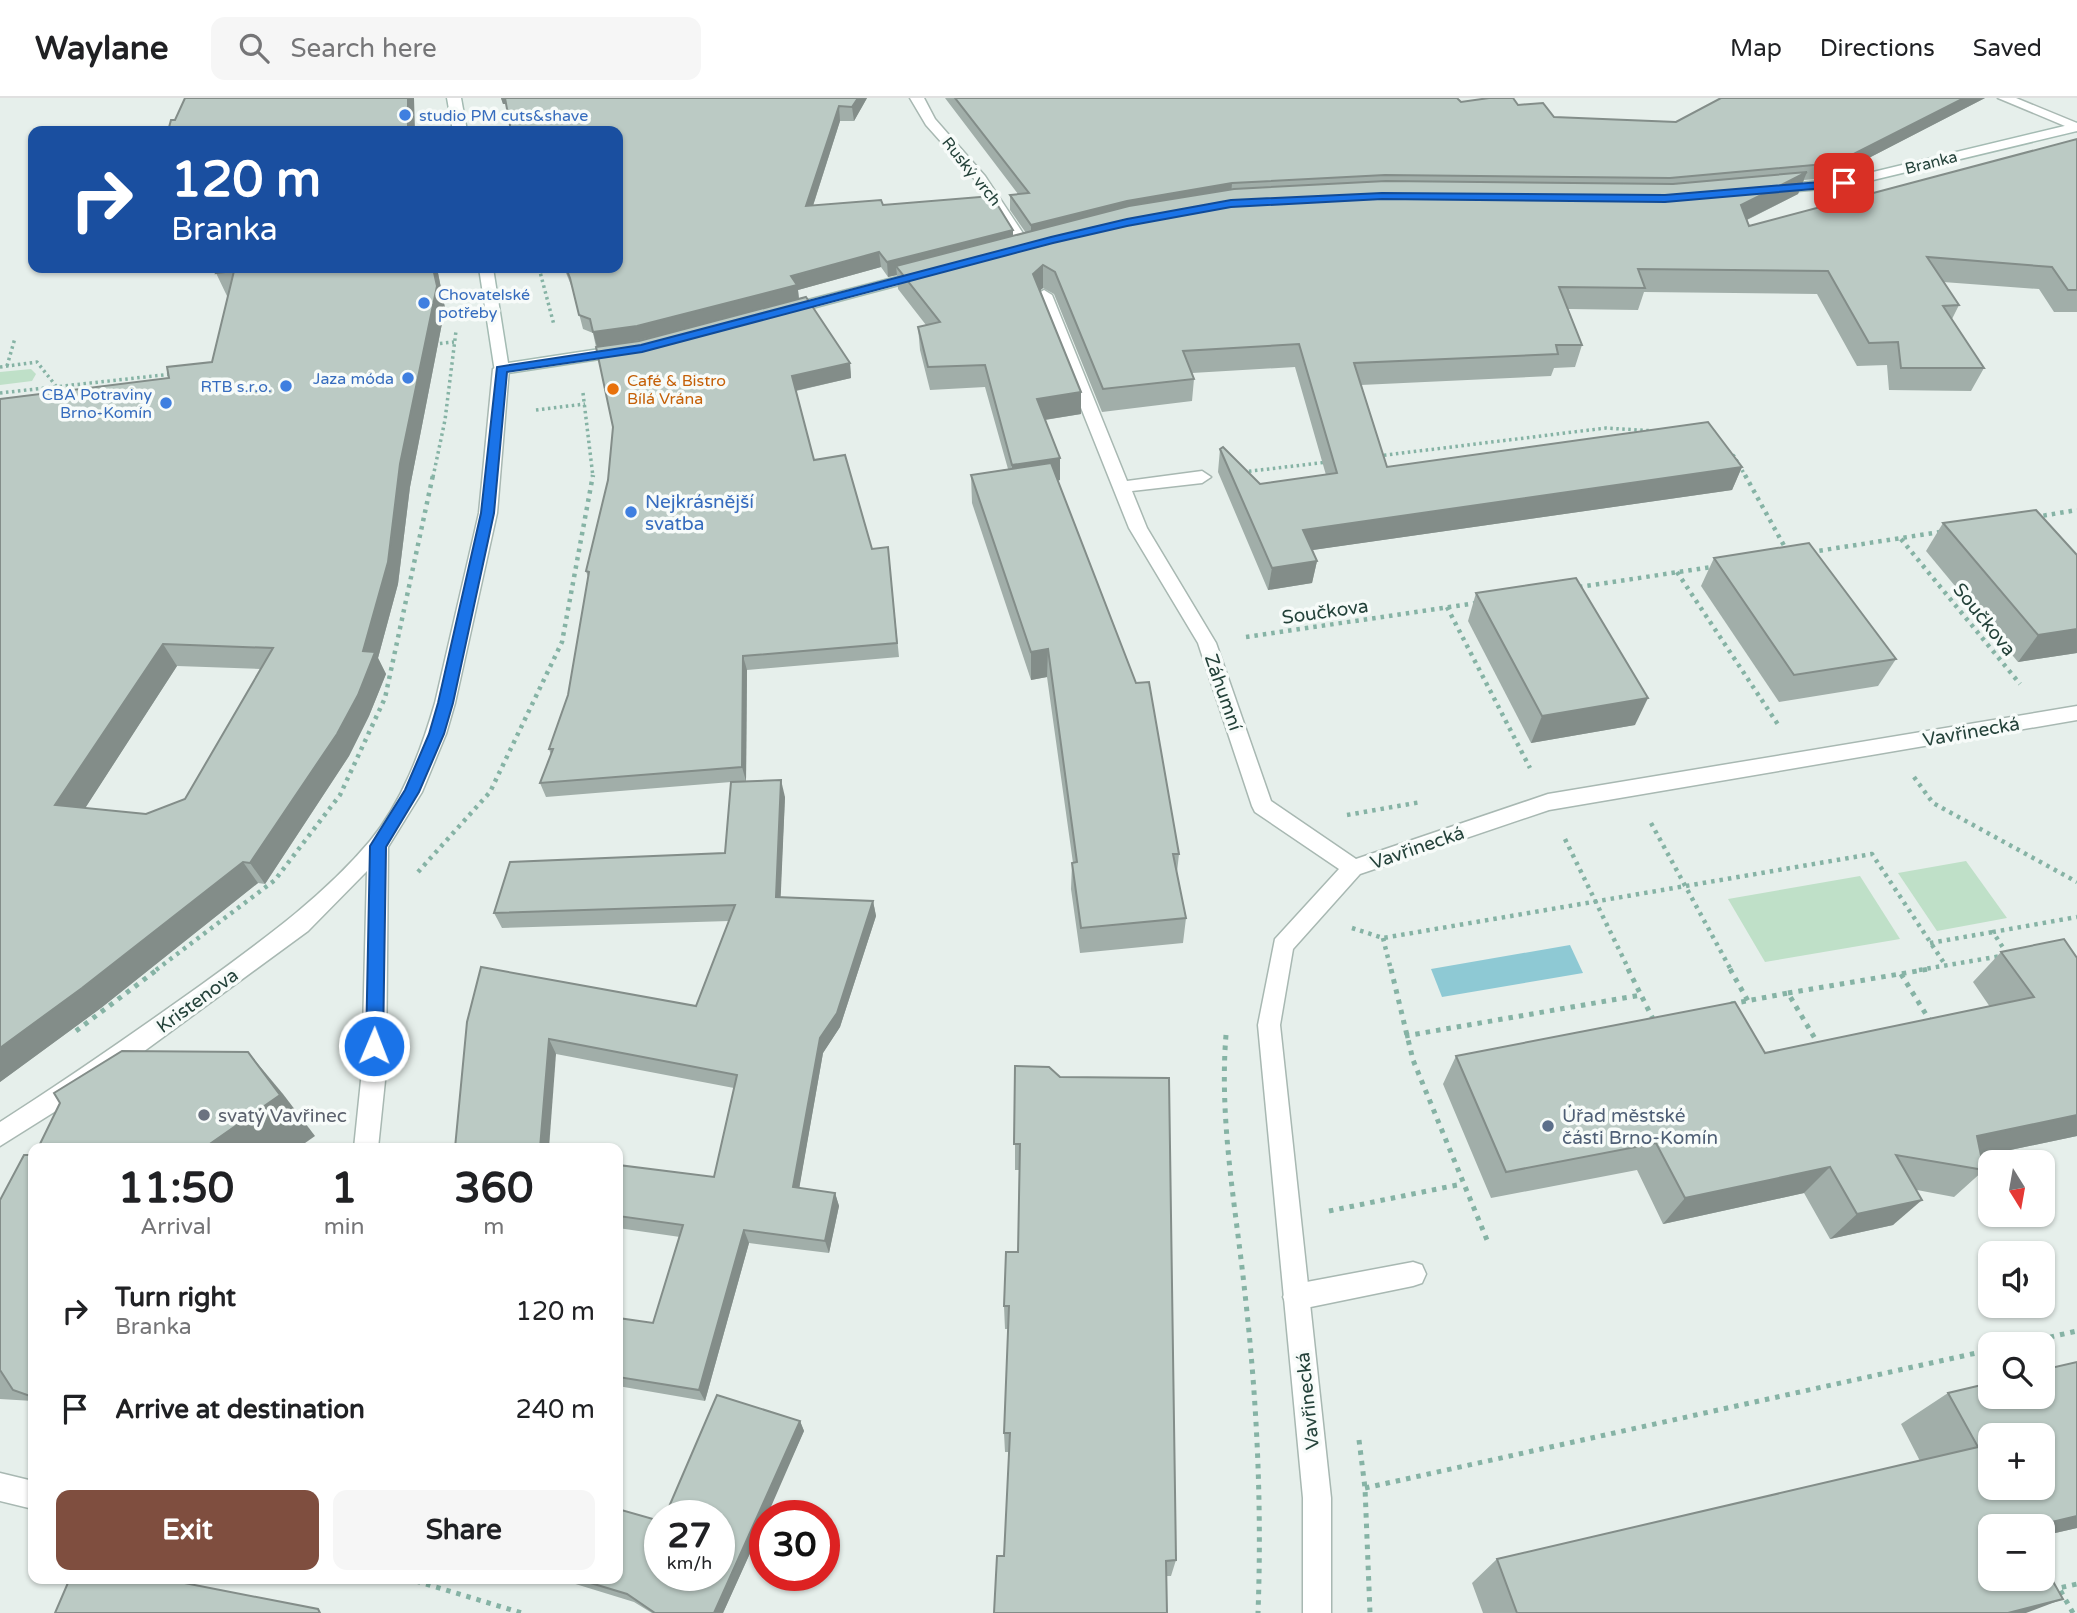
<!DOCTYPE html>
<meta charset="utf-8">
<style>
body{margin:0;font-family:"Varela Round",sans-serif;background:#f6f6f6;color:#202124;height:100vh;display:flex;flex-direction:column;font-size:26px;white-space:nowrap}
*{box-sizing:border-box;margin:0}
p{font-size:23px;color:#757577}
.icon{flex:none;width:38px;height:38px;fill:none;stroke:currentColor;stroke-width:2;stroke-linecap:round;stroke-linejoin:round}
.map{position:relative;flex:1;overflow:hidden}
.drawer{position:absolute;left:28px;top:1045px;width:595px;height:441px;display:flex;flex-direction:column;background:#fff;border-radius:14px;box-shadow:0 2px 5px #0004}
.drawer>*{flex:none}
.hud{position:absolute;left:28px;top:28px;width:595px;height:147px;border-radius:14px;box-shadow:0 2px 5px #0004;background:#1a4fa0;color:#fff;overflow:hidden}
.needle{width:46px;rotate:169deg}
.controls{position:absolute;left:1978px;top:1052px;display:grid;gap:14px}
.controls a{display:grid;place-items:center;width:77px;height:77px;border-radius:14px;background:#fff;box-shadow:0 2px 5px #0004;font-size:35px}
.speed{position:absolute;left:644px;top:1402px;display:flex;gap:14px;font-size:35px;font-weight:700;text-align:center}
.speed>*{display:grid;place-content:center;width:91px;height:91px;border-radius:50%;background:#fff;box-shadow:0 2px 5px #0004;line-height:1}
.speed small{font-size:18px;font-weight:400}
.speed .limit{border:10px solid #d22;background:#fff;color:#111}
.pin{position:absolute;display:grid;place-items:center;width:60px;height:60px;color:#fff;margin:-30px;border-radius:14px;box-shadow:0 4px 10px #0006}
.me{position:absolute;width:77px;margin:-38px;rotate:1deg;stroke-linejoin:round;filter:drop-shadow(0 0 5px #0008)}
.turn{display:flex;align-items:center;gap:24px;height:147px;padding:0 28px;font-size:32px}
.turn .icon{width:91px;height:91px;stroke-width:2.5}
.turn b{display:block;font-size:49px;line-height:60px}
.eta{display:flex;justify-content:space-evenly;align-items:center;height:119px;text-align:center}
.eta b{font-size:42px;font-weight:700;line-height:49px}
.button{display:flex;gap:14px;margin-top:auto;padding:14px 28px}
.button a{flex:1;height:80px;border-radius:14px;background:#7f4e3f;color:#fff;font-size:28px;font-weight:700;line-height:80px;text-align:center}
.button a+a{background:#f6f6f6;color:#202124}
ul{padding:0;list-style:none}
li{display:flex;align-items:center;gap:21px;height:98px;padding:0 28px}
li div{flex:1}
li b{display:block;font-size:26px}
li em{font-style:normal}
header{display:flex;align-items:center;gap:42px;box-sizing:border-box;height:98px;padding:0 35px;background:#fff;border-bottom:2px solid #e0e0e0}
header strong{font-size:33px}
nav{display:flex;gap:38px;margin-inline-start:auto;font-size:24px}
.search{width:490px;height:63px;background:#f6f6f6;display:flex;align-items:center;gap:18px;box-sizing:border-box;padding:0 24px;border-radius:14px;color:#757577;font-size:26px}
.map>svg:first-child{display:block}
.green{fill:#bfe0c8}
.water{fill:#8ec9d4}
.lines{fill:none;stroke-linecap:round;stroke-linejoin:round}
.lane-casing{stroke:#a8b8b2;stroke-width:3}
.street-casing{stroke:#a8b8b2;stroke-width:3}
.secondary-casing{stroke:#a4bbb3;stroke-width:3}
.path-far2{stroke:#86b3a5;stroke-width:3.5;stroke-dasharray:2.5 3.5;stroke-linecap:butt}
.path-far1{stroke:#86b3a5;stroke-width:4.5;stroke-dasharray:3.5 5;stroke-linecap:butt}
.path{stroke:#86b3a5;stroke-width:5;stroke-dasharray:4.5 6;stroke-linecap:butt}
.lane{fill:#fff;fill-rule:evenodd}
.street{fill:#fff;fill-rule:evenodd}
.secondary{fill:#fff;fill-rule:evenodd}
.wall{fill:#a1aea9;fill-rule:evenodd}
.shaded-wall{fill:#838d89}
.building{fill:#bbcac4;stroke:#838d89;stroke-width:2;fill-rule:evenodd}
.route{fill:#1a73e8;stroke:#114b97;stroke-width:2}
.shop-dot{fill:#3f7fe0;stroke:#f7fbf9;stroke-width:2.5}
.food-dot{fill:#e8710a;stroke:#f7fbf9;stroke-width:2.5}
.worship-dot{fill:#6b7280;stroke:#f7fbf9;stroke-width:2.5}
.service-dot{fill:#5c6f8a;stroke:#f7fbf9;stroke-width:2.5}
.labels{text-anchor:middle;stroke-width:7;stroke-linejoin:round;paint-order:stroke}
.far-shop-label{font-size:16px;fill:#366cbe;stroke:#f7fbf9;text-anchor:end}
.far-street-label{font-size:16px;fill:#24423a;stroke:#f7fbf9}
.far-food-label{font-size:16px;fill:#c56008;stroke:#f7fbf9;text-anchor:start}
.shop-label{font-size:19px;fill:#366cbe;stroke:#f7fbf9;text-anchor:start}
.street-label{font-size:19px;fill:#24423a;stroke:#f7fbf9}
.worship-label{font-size:19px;fill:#5b616d;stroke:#f7fbf9;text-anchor:start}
.service-label{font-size:19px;fill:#4e5e75;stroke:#f7fbf9;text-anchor:start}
</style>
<header>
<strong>Waylane</strong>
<div class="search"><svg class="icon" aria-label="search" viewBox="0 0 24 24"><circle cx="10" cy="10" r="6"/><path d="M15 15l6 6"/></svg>Search here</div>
<nav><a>Map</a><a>Directions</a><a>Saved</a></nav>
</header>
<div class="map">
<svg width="2077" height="1515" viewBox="0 0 2077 1515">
<rect width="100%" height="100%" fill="#e6efeb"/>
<g class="green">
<polygon points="31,271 36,276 32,283 0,287 0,274"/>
<polygon points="1966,763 2007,820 1937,833 1898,775"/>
<polygon points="1860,778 1900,841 1765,864 1728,801"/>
</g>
<polygon class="water" points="1570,847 1583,875 1442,899 1431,871"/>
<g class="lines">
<g class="lane-casing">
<polygon id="lane" points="1413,1164 1422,1167 1426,1176 1422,1185 1413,1188 1296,1212 1287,1208 1283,1199 1287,1190 1296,1186"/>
</g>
<g class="street-casing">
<g id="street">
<polygon points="910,0 924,0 935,21 985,78 1032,149 1030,152 1020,152 976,83 926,27"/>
<polygon points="1998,0 2016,0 2077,25 2077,33"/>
<polygon points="1044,192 1052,197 1127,383 1202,373 1211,379 1202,385 1132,393 1147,430 1216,545 1271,703 1356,761 1548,696 2077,608 2077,622 1549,712 1360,776 1293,851 1280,927 1331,1400 1331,1515 1303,1515 1303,1400 1258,927 1275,841 1339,771 1255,714 1252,708 1198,545 1129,430 1036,197"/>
<path d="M501,266L509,271L497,415L455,605L446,636L422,694L388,749L386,973L378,1050H354L362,973L367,773L308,833L102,984L0,1048V1024C69,980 135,934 201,887C261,843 322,800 370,743C402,704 421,653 435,605L479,415L493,271Z"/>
<polygon points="0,1375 33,1383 33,1411 0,1403"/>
</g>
</g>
<g class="secondary-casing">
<g id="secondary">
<polygon points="447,0 461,0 467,33 453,33"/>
<polygon points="2077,25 2077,33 1844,89 1774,95 1767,91 1774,87 1844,81"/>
<polygon points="479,170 493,170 508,265 626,247 634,252 626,257 501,276 495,274"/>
<polygon points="924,172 931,176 929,179 782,218 774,213 777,210"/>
</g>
</g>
<g class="path-far2">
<polyline points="539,170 554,227"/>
<polyline points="434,246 454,244"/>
<polyline points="7,268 15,240"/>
<polyline points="0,269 37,264 56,288"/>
<polyline points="0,295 172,276"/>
<polyline points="583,295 593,379"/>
<polyline points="536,312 585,306"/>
<polyline points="1728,353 1734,358 1746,379"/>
<polyline points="1378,358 1606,330 1655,333"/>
<polyline points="1243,374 1328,364"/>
<polyline points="433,379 445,322 456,233"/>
</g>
<g class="path-far1">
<polyline points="1745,377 1787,453"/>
<polyline points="2035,419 2077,412"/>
<polyline points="1901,441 2020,586"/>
<polyline points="1811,454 1940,434"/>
<polyline points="1677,474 1779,628"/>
<polyline points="1579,489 1712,469"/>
<polyline points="1447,509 1530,670"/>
<polyline points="1246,539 1477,505"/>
<polyline points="1914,679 1933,705 2077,784"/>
<polyline points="1347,717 1421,704"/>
<polyline points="1651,725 1731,872"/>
<polyline points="1565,741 1629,872"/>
<polyline points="418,774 490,694 562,544 593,377"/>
<polyline points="1352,830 1383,840 1872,756 1946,868"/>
<polyline points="1383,840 1391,872"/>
<polyline points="1930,845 1993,834"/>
<polyline points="2007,856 1993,834 2077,819"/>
<polyline points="156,872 275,782 340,697 385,600 433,377"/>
<polyline points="1919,872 2001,858"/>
</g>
<g class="path">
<polyline points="1391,871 1413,962 1487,1142"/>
<polyline points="1628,871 1653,921"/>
<polyline points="1730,871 1748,903"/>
<polyline points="1901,876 1932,926"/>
<polyline points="1788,895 1929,871"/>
<polyline points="1731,906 1788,895 1820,949"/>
<polyline points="76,933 158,871"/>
<path d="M1226,937C1219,1024 1236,1110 1245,1196C1257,1302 1262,1408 1258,1515"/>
<polyline points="1405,938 1641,897"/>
<polyline points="1329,1113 1462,1086"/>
<polyline points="2019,1246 2077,1233"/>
<polyline points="1359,1342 1365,1390 1370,1515"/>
<polyline points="1365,1390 1990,1252"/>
<polyline points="406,1480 522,1515"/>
<polyline points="2073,1515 2059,1490 2077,1486"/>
</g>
<use href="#lane" class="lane"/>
<use href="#street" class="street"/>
<use href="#secondary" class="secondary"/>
</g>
<g class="wall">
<polygon points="501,0 867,0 854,23 840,23 813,108 883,107 1013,138 1026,135 1010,112 1010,97 1018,96 945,0 1457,0 1461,4 1518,7 1554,19 1676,24 1721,0 1985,0 1830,80 1804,82 1798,96 1747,122 1749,128 2077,41 2077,214 2054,214 2039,191 1943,184 1959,207 1952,221 1984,270 1971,293 1889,292 1887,267 1857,268 1817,196 1644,194 1638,212 1568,211 1582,247 1575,269 1554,270 1551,278 1361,287 1387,369 1742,369 1732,392 1312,452 1317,463 1312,485 1268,492 1218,374 1220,351 1260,386 1326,377 1295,269 1192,275 1194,281 1192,303 1102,314 1054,196 1043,190 1040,192 1081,316 1045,322 1060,360 1060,382 1058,383 1179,756 1177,774 1186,820 1183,845 1080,855 1071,791 1072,765 1073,765 1047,579 1031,582 972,405 971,377 1008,371 985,289 930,292 920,252 918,229 926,227 898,191 897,177 888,179 881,169 798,192 799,201 850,265 851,280 796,293 814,362 872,451 888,449 899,559 747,572 746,683 785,699 780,799 873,803 876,818 840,929 823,955 799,1090 835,1095 839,1108 829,1155 749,1145 705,1303 618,1288 618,1220 653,1225 680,1139 618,1130 618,1067 714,1079 734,990 556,956 467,924 696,908 729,823 502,830 494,815 725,755 731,684 546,699 540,685 551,657 549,651 568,597 588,479 586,473 608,382 613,329 593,235 583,231 573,192 564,170 618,170 506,6 503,6"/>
<path d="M218,170H437L445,210L410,389L398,486L378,560L386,576L369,618L349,658L265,786L258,785L101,910L0,984V301L169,280L212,264L228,198H227L216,175ZM177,568L261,571L185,701L146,716L85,710Z"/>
<polygon points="1943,425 2077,457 2077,555 2018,564 1926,453"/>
<polygon points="1714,460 1896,561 1878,588 1779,604 1701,488"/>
<polygon points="1476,495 1635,627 1531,645 1468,523"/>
<polygon points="2001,854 2077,860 2077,1038 1982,1058 1984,1072 1954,1099 1917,1092 1893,1127 1830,1141 1804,1095 1663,1126 1637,1072 1491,1100 1443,986 1456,958 1765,955 1990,909 1973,884"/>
<polygon points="1015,968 1176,1462 1171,1478 1166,1478 1004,1458 1009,1354 1005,1354 1004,1335 1008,1231 1005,1231 1004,1208 1018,1154 1019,1072 1015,1072"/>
<polygon points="33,1057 33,1303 0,1301 0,1102"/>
<polygon points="2077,1264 2077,1430 2042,1438 1990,1428 2026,1515 1483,1515 1472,1485 1497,1461 1920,1363 1901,1326 1948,1295"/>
<polygon points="800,1323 804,1333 765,1418 765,1422 723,1515 652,1515 634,1504 556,1480 618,1480 660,1477"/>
</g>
<g class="shaded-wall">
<polygon points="408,0 414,0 415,33 408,33"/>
<polygon points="501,0 506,0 508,6 503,6"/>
<polygon points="858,0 867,0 854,23 852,9"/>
<polygon points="1964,0 1985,0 1830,80 1836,65"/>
<polygon points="839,8 840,23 808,123 806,108"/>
<polygon points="1807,74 1798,96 1732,129 1741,107"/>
<polygon points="1232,85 1231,99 1031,142 1031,127 1127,103"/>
<polygon points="1013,132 1013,147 896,168 897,177 888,179 887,164"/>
<polygon points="879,154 881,169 798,192 799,202 640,242 597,249 593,234"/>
<polygon points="1043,167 1043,190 1034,198 1033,176"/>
<polygon points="433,170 437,170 445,210 410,389 398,486 378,560 386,576 369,618 349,658 265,786 250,765 363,553 400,366"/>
<polygon points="850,265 851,280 794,293 792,278"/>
<polygon points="1081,294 1081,316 1037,323 1037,301"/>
<polygon points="1060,360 1060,382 1012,389 1012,367"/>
<polygon points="1742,369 1732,392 1299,454 1303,432"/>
<polygon points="1317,463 1312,485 1268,492 1272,470"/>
<polygon points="2077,531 2077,555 2018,564 2038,537"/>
<polygon points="163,546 177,568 73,729 55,707"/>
<polygon points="1048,551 1047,579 1031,582 1031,554"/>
<polygon points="743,558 747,572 746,683 742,669"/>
<polygon points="1648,600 1635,627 1531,645 1542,618"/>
<polygon points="781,682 785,699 780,815 776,799"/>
<polygon points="243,764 258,785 101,910 0,984 0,950"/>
<polygon points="873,803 876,818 840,929 823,955 797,1103 793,1089 820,940"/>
<polygon points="549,941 556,956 549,1050 540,1050"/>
<polygon points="248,954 283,996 315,1038 298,1050 204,1050"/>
<polygon points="2077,1017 2077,1038 1948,1065 1977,1038"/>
<polygon points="1830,1069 1804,1095 1663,1126 1685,1100"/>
<polygon points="835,1095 839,1108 829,1155 825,1143"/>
<polygon points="1922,1102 1893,1127 1830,1141 1857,1116"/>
<polygon points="744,1132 749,1145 705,1303 699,1292"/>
<polygon points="800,1323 804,1333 767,1418 765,1418 765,1422 723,1515 714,1515"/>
<polygon points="2077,1418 2077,1430 2042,1438 2042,1428 2035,1428"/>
<polygon points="2063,1501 2026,1515 2008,1515"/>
</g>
<g class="building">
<polygon points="185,0 408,0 408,33 168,33 171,22 175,22"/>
<polygon points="505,0 858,0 852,9 839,8 806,108 881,102 883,107 992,98 1013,132 887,164 879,154 791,178 797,187 637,228 593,234 590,221 579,217 570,180 566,170 618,170 618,33 511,33"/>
<polygon points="955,0 1457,0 1461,4 1489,0 1513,0 1518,7 1543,5 1554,19 1676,24 1721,0 1964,0 1836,65 1670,80 1385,77 1232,85 1127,103 1031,127 1010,97 1029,95"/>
<polygon points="2077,41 2077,192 2068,192 2052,169 1927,159 1959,207 1943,208 1984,270 1901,270 1898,244 1869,245 1828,173 1638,171 1645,190 1559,189 1582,247 1556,247 1558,256 1354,265 1387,369 1708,324 1742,369 1303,432 1317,463 1272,470 1220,351 1223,349 1260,386 1337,375 1299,246 1183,253 1194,281 1103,291 1055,174 1043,167 1033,176 1081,294 1037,301 1060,360 1012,367 985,267 928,269 918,229 940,224 896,168 1129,108 1234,91 1386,83 1673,86 1807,74 1741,107 1749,128"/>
<path d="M218,170H433L437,188L400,366L388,464L363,553L375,554L358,597L337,636L250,765L243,764L82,890L0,950V301L169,280L167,269L212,264L234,173L216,175ZM163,546L273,550L185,701L146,716L55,707Z"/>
<polygon points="806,199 850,265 792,278 814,362 845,357 872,451 888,449 897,545 743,558 742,669 540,685 553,651 549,651 568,597 589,474 586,473 608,382 613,329 596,249 639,243"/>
<polygon points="1051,365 1136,585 1149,584 1179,756 1173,756 1186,820 1081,830 1072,765 1077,764 1048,551 1031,554 971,377"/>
<polygon points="2036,412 2077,457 2077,531 2038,537 1943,425"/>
<polygon points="1809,445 1896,561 1794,577 1714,460"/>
<polygon points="1576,480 1648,600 1542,618 1476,495"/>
<polygon points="781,682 776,799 873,803 837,915 820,940 793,1089 835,1095 825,1143 744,1132 699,1292 618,1279 618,1220 653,1225 683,1127 618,1118 618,1067 714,1079 737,977 549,941 540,1050 455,1050 467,924 481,869 696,908 735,807 494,815 510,764 725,755 731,684"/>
<polygon points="2064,841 2077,860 2077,1017 1977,1038 1984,1072 1896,1057 1922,1102 1857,1116 1830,1069 1685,1100 1656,1045 1506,1074 1456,958 1735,904 1765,955 2034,899 2001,854"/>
<polygon points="122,953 248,954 280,997 204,1050 38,1050 60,1005 54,995"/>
<polygon points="1015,968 1049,969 1060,979 1169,980 1176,1462 1166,1463 1167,1515 994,1515 997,1458 1004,1458 1010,1335 1004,1335 1009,1208 1004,1208 1006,1154 1018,1154 1020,1046 1014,1046"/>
<polygon points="24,1057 33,1057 33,1298 30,1298 13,1292 0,1272 0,1102"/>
<path d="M2077,1264V1418L2035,1428H1990V1480H2042V1464L2063,1501L2008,1515H1517L1497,1461L1978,1349L1948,1295L1990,1285V1298H2042V1272ZM1990,1337H2042V1390H1990Z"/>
<polygon points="717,1297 800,1323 714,1515 655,1515 627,1496 574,1480 618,1480 618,1411 660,1423 660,1477 719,1477 719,1418 665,1418"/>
<polygon points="70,1480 159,1480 318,1511 320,1515 55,1515"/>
</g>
<polygon class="route" points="1844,82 1849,85 1848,88 1665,104 1382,101 1231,109 1127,128 1053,145 642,254 507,274 494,415 453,605 444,636 419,694 386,749 383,948 381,953 374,955 368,953 366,948 370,748 405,692 429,636 438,605 481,415 497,269 641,247 1051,139 1127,121 1231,102 1382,95 1665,97"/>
<g class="shop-dot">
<circle cx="405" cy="17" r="7"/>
<circle cx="424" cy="205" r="7"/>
<circle cx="408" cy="280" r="7"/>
<circle cx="286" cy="288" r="7"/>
<circle cx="166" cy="305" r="7"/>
<circle cx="631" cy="414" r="7"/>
</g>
<circle class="food-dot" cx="613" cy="291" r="7"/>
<circle class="worship-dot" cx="204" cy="1017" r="7"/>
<circle class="service-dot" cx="1548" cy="1028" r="7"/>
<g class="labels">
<g class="far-shop-label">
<text x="419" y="23" text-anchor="start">studio PM cuts&amp;shave</text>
<text x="438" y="202" text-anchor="start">Chovatelské<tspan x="438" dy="18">potřeby</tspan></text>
<text x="394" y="286">Jaza móda</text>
<text x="272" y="294">RTB s.r.o.</text>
<text x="152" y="302">CBA Potraviny<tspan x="152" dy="18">Brno-Komín</tspan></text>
</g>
<g class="far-street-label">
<text transform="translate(1931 64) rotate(-14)" y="6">Branka</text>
<text transform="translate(972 73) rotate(51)" y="6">Ruský vrch</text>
</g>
<g class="far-food-label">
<text x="627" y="288">Café &amp; Bistro<tspan x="627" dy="18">Bílá Vrána</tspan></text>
</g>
<g class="shop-label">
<text x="645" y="410">Nejkrásnější<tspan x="645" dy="22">svatba</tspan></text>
</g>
<g class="street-label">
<text transform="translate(1325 513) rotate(-8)" y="7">Součkova</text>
<text transform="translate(1985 521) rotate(51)" y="7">Součkova</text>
<text transform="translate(1224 594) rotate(71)" y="7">Záhumní</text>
<text transform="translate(1971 633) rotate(-10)" y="7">Vavřinecká</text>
<text transform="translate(1417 749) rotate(-19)" y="7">Vavřinecká</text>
<text transform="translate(197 902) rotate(-36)" y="7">Kristenova</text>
<text transform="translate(1307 1303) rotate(-96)" y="7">Vavřinecká</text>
</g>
<g class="worship-label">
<text x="218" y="1024">svatý Vavřinec</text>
</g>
<g class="service-label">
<text x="1562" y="1024">Úřad městské<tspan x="1562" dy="22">části Brno-Komín</tspan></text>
</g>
</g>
</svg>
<div class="controls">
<a><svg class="needle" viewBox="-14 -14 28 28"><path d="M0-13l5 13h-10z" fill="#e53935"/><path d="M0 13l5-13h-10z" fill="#757577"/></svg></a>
<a><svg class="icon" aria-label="sound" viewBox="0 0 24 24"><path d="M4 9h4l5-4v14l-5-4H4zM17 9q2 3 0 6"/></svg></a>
<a><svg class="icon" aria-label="search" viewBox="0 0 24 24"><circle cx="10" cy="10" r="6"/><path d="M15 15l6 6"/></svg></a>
<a>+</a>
<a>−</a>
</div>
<div class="speed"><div>27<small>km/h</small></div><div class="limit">30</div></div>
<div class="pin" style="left:1844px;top:85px;background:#d93025"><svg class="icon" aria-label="arrive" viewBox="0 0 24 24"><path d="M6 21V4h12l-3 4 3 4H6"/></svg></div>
<svg class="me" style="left:374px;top:948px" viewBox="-20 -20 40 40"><circle r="17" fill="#1a73e8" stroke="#fff" stroke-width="3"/><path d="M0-11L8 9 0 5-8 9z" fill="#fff"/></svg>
<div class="hud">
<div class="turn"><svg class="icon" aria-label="right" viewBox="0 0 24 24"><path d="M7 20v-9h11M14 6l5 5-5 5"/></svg><div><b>120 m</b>Branka</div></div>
</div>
<section class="drawer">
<div class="eta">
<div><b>11:50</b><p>Arrival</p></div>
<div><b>1</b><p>min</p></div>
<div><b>360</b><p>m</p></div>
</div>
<ul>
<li><svg class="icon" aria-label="right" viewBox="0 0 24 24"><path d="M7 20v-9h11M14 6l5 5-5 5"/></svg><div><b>Turn right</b><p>Branka</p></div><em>120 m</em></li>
<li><svg class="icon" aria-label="arrive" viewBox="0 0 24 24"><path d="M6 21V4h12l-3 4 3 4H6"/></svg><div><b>Arrive at destination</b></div><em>240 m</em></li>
</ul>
<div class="button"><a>Exit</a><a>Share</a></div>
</section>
</div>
